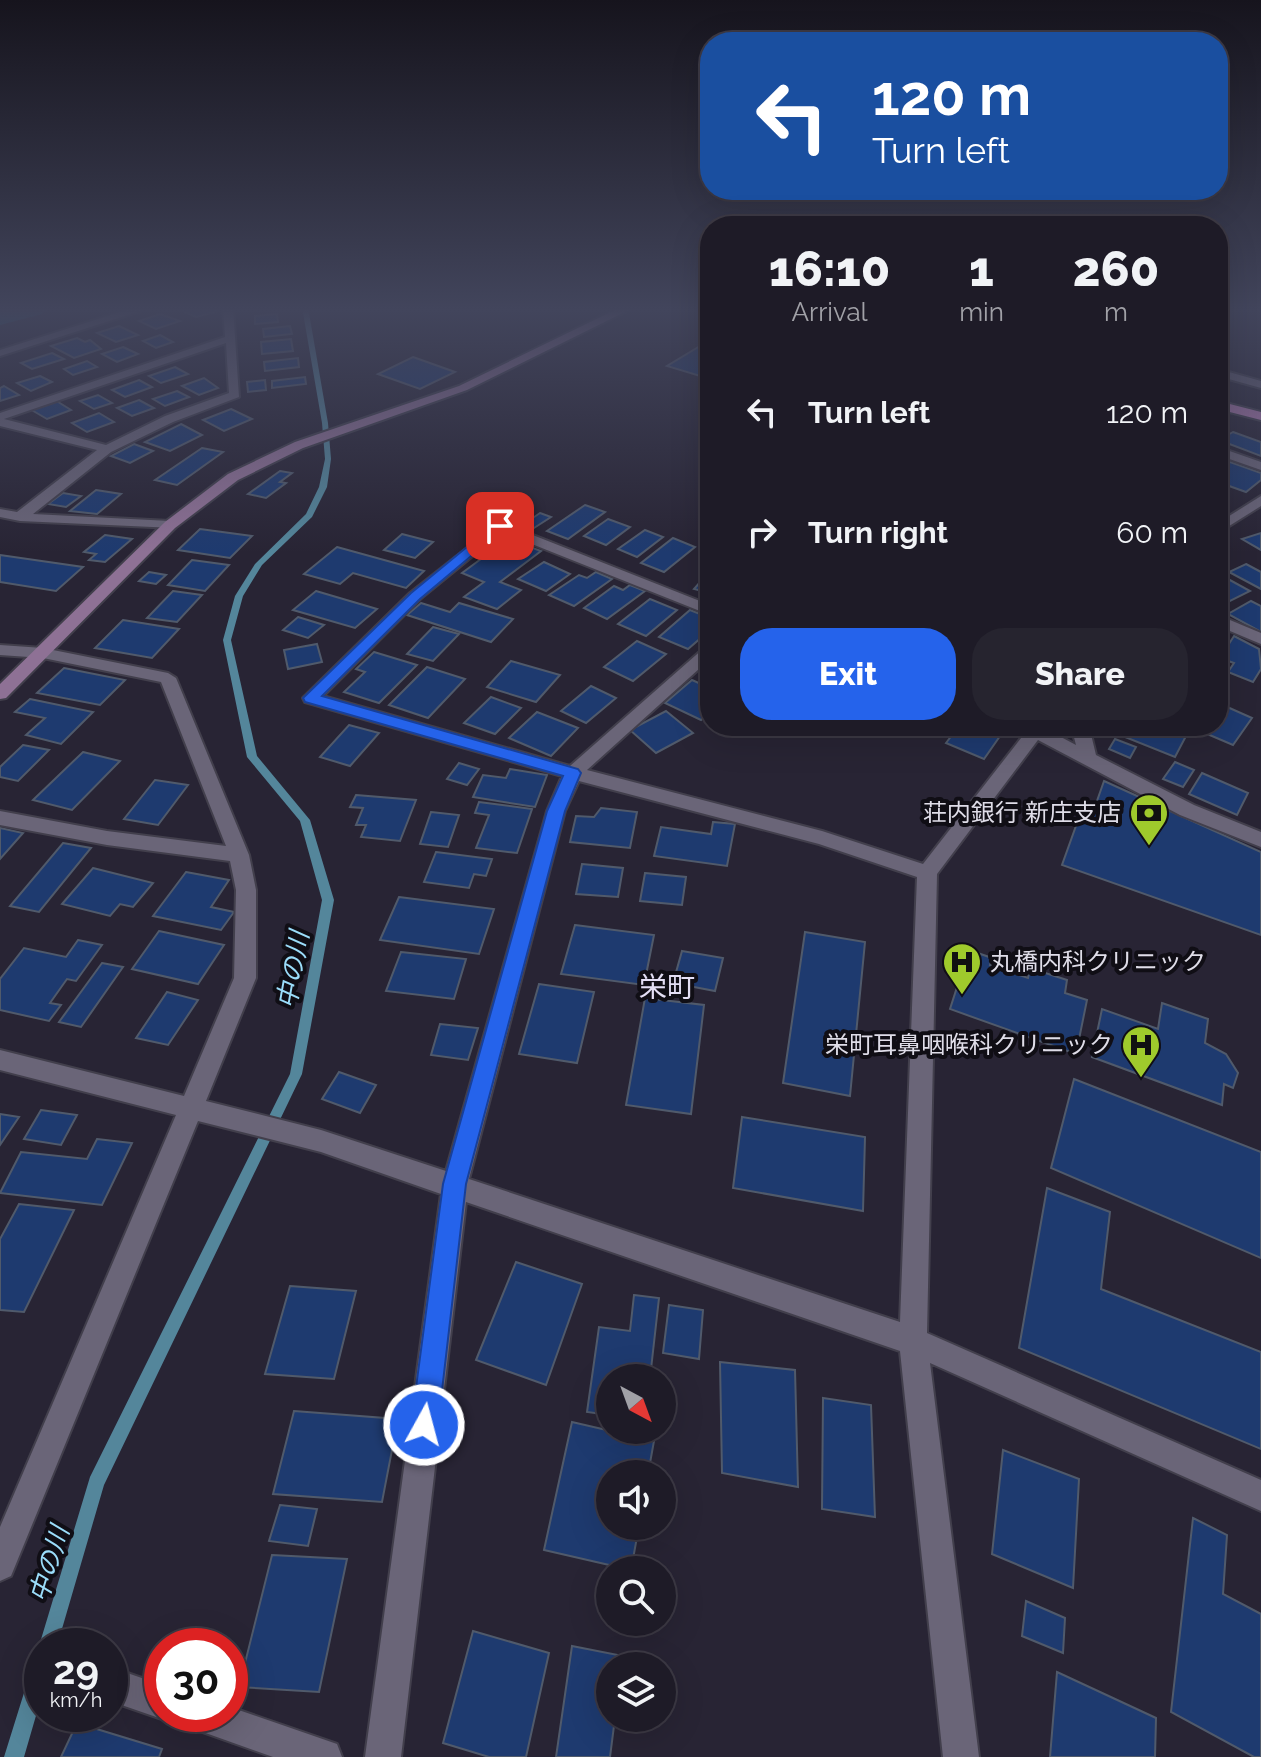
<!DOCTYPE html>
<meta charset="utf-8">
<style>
body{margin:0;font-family:Raleway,"Noto Sans JP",sans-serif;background:#26242f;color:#f1f3f6;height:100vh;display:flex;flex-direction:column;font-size:30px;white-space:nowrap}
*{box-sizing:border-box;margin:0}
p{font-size:26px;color:#a1a1a7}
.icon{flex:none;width:44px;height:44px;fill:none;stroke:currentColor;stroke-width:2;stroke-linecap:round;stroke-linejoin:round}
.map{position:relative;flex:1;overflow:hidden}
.details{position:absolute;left:700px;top:216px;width:528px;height:520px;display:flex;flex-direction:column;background:#1e1b27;border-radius:32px;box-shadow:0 8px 32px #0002,0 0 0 2px #3c3944}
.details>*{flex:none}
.guide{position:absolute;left:700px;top:32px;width:528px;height:168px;border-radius:32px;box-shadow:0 8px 32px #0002,0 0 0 2px #3c3944;background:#1a4fa0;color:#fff;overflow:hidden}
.needle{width:52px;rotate:139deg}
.tools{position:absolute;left:596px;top:1364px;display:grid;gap:16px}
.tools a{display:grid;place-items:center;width:80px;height:80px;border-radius:50%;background:#1e1b27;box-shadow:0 8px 32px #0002,0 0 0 2px #3c3944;font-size:40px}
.speed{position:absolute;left:24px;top:1628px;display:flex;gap:16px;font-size:40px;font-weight:700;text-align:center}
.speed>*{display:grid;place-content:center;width:104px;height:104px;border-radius:50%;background:#1e1b27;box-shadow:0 8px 32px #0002,0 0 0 2px #3c3944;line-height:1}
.speed small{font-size:20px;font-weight:400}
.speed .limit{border:12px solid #d22;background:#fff;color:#111}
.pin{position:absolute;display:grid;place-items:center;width:68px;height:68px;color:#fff;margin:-34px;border-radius:16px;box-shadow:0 4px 12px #0006}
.me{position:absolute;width:88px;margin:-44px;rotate:7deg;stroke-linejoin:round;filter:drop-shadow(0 0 6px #0008)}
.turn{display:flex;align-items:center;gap:28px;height:168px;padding:0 40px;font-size:36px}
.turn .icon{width:104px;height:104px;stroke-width:2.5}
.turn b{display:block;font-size:56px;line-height:68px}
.eta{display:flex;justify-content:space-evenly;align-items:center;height:136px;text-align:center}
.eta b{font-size:48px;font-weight:800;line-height:56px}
.button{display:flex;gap:16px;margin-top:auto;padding:16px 40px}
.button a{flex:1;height:92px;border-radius:32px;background:#2563eb;color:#fff;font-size:32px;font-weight:800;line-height:92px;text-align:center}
.button a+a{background:#26242f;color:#f1f3f6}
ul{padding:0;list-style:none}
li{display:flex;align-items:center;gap:24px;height:120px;padding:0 40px}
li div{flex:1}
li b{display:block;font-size:30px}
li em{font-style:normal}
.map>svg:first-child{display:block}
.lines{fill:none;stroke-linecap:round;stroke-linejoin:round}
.stream{fill:#54869b;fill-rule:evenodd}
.river{fill:#19607a;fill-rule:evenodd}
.building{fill:#1e3a6f;stroke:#505a6b;stroke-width:2}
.street-casing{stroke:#423f4c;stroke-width:4}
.secondary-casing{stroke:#423f4c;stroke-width:4}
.primary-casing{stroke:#423f4c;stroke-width:4}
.street{fill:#6a6578;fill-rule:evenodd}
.secondary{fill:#8e7195;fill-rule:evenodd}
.primary{fill:#b37db3;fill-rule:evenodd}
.route{fill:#2563eb;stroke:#184099;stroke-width:2}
.labels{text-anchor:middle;stroke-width:8;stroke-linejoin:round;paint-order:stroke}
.poi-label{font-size:24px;fill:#dfdde8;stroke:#100e15;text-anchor:end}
.water-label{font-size:26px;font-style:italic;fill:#9bddfa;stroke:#100e15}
.quarter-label{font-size:28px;fill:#e4dff5;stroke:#100e15}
</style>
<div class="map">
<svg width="1261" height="1757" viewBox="0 0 1261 1757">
<rect width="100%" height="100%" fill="#282434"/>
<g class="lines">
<g class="stream">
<polygon points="302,307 308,307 328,423 331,459 327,487 312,517 262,565 243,596 231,640 257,756 310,820 334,900 302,1074 104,1485 57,1646 42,1646 42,1653 39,1646 90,1477 290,1074 322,900 300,821 247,757 223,640 235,596 255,564 306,514 319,487 325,459 322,423"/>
<polygon points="42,1655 42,1695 24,1757 4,1757 33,1664 35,1657"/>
</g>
<polygon class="river" points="0,307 47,307 42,314 0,325"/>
</g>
<g class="building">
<polygon points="187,307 212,307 218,311 196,317 180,310"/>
<polygon points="160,314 180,321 156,329 139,321"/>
<polygon points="277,314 278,322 255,324 255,316"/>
<polygon points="119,326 138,335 116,342 97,333"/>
<polygon points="290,326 292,334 264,337 263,329"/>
<polygon points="160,335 173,342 156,348 143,341"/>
<polygon points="77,338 85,342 90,340 101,349 74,358 51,346"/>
<polygon points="291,339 293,351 262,354 261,342"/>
<polygon points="710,340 710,379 667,366"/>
<polygon points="123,347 138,354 117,362 102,354"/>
<polygon points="52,353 64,359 32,369 21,363"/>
<polygon points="413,357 455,372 420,389 378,374"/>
<polygon points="298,358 299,367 265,371 264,362"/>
<polygon points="87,361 97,367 73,375 64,369"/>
<polygon points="175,367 188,374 161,383 149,376"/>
<polygon points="40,376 52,382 31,391 17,383"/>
<polygon points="305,377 306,384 272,388 272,381"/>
<polygon points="204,378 218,388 199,395 182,386"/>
<polygon points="139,380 152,387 125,397 112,390"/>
<polygon points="265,380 266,390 248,392 247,382"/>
<polygon points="4,386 19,395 0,401 0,388"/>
<polygon points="177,391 189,397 165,406 153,399"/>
<polygon points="98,395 112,403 94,409 80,401"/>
<polygon points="55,400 71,410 47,419 30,409"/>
<polygon points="139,400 154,408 132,416 117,408"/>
<polygon points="231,409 252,419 224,431 203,420"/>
<polygon points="99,413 114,422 87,432 72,423"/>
<polygon points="181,424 202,435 170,451 145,442"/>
<polygon points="1233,432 1261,442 1261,456 1219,440"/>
<polygon points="134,444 153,451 130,463 111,456"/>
<polygon points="202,448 223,452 177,485 155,480"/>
<polygon points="1230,462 1261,473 1261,480 1246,492 1218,482 1218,471"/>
<polygon points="280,471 292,473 280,482 286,483 266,498 248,494"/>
<polygon points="96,490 121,494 97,514 70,511"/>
<polygon points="63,493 81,496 66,507 48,504"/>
<polygon points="585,505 605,512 568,539 547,531"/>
<polygon points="540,513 551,517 534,528 524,524"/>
<polygon points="608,519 630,527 606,545 584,536"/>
<polygon points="200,529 252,536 230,558 178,550"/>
<polygon points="645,530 663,537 637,557 618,549"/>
<polygon points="1261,533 1261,550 1242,539"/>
<polygon points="402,534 433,542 415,558 384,550"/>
<polygon points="105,535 132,539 105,562 89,560 96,554 84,552"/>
<polygon points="673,538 695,547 664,572 641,563"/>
<polygon points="508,539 541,551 500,582 521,590 497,609 464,597 484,582 462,573"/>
<polygon points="337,547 424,571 406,588 353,573 340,584 304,574"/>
<polygon points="0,555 83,567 56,591 0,582"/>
<polygon points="192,560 229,565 205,591 168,585"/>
<polygon points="544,562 570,574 546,591 518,579"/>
<polygon points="1246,564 1261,572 1261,589 1229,572"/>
<polygon points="149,572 166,575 156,584 139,581"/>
<polygon points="596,572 612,579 574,606 549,595 579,575 587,578"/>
<polygon points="709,572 710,593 694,589"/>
<polygon points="1228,579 1250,591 1218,607 1218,584"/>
<polygon points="630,585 645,591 607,619 584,608 614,586 623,590"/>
<polygon points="173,591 202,595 177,622 147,618"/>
<polygon points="316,591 377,609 355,628 293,610"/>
<polygon points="650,599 677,610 646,636 618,624"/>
<polygon points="1251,601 1261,606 1261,632 1228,614"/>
<polygon points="421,603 450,612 459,603 513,619 491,642 407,615"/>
<polygon points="690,610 710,618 710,630 688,649 659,637"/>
<polygon points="298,617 324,625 308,638 283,630"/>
<polygon points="123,620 179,629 152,658 95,648"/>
<polygon points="433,627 459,634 433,661 407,654"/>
<polygon points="1234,636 1259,649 1261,669 1253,682 1228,672 1234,663 1220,658"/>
<polygon points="637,641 666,654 633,681 604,667"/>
<polygon points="317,644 322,662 288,669 284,650"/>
<polygon points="374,652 417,665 379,703 344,692 365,672 356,669"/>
<polygon points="511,661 560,675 536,702 487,687"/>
<polygon points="427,667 465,679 428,718 389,705"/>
<polygon points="64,668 125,680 100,705 37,693"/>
<polygon points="692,680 710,688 704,695 710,698 710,712 701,720 665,703"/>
<polygon points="591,686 616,698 586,723 561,711"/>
<polygon points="491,697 521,708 495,734 464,723"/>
<polygon points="30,699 93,712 61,744 26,735 45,718 15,712"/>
<polygon points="1225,706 1252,718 1233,745 1205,733 1211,726 1218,726 1218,716"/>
<polygon points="666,711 693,733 656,753 630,730"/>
<polygon points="537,712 578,728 551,756 509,738"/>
<polygon points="349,725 379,733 350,766 320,757"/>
<polygon points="959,726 1007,726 984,759 946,743"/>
<polygon points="1119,726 1159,726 1186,736 1175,757 1115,733"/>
<polygon points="1115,739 1136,747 1130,758 1109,749"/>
<polygon points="23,745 49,750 18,781 0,777 0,767"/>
<polygon points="83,752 120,761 72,810 33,800"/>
<polygon points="1175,762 1194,770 1183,787 1163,779"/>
<polygon points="459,763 479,769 467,785 447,779"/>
<polygon points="510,769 547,775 535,807 473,797 483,775 506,778"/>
<polygon points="1202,773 1248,793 1237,815 1189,794"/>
<polygon points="155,780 188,785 158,825 124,819"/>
<polygon points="1104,781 1261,852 1261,935 1062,865 1081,812 1092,815"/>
<polygon points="356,795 416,800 400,841 361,837 366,825 356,825 363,808 350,807"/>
<polygon points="479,802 532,809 517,853 476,848 489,815 475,813"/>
<polygon points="601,808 637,812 630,848 570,842 576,816 594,817"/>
<polygon points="431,812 459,815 448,847 420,844"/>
<polygon points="713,822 735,824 727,866 654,856 661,827 711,834"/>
<polygon points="0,828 23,833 0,859"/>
<polygon points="63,843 91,848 39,912 10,906"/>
<polygon points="436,852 492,859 486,876 474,874 469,888 424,882"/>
<polygon points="582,864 623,868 618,897 576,894"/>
<polygon points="93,868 153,883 133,907 120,904 110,916 62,904"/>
<polygon points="186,872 229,880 211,907 234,912 221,930 153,916"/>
<polygon points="645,873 686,877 682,905 640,901"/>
<polygon points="399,897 494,909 479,954 380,940"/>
<polygon points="575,925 654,935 644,985 561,974"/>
<polygon points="159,931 224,945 198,984 132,969"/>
<polygon points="805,932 865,942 850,1096 783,1083"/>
<polygon points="78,940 102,945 76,981 67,979 50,1003 61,1005 49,1021 0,1010 0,979 24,948 66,957"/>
<polygon points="969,950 992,958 990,965 1028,978 1030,968 1067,980 1065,993 1087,1000 1076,1054 950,1009"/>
<polygon points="682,951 723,958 715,991 673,983"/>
<polygon points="401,952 466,959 454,999 386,991"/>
<polygon points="102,963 123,967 81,1027 59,1022"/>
<polygon points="539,984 594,992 577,1063 519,1054"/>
<polygon points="167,992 198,1000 168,1045 136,1038"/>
<polygon points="645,998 704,1005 691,1114 626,1105"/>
<polygon points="1162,1003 1208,1019 1205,1043 1226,1054 1238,1073 1233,1088 1224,1084 1222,1105 1092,1057 1102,1009 1158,1029"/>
<polygon points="440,1024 478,1028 468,1060 431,1055"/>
<polygon points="339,1072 376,1085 360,1113 322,1099"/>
<polygon points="1074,1079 1261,1152 1261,1258 1051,1168"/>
<polygon points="41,1110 77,1115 61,1145 24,1139"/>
<polygon points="0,1114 19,1117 0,1145"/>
<polygon points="742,1117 865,1137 863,1211 733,1188"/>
<polygon points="97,1139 132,1143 102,1205 0,1193 21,1152 87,1159"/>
<polygon points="1047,1188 1110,1212 1101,1289 1261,1352 1261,1449 1019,1348"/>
<polygon points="19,1204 74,1210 24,1312 0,1310 0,1239"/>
<polygon points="516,1262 582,1284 546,1385 476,1360"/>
<polygon points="290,1286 356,1291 334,1379 265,1374"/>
<polygon points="634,1295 659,1298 650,1378 610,1378 610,1415 587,1412 599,1327 630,1331"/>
<polygon points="669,1305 703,1310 699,1359 663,1353"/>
<polygon points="720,1362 795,1370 798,1487 722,1473"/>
<polygon points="823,1398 871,1405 875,1517 822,1509"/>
<polygon points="294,1411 398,1419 382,1502 273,1494"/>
<polygon points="572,1422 654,1441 648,1474 610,1474 610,1526 639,1526 631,1570 544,1550"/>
<polygon points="1003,1450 1079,1479 1073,1588 992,1554"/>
<polygon points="280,1505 317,1509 308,1546 269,1541"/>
<polygon points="1193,1518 1227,1535 1223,1594 1261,1614 1261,1757 1254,1757 1171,1712"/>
<polygon points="272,1555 347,1559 319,1692 239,1687"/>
<polygon points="1026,1601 1065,1618 1063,1653 1022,1636"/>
<polygon points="473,1631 549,1653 526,1757 489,1757 443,1743"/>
<polygon points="572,1646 623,1656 622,1666 610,1666 610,1718 615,1718 610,1757 556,1757"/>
<polygon points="1057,1672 1156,1718 1155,1757 1050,1757"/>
<polygon points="77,1723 162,1749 159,1757 61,1757"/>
</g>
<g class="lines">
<g class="street-casing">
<g id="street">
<polygon points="136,307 153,307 0,356 0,350"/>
<path d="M223,307H233L239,397L173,422L111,452L33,514L170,521L175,522V528L20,521L0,517V509L17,512L97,450L0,426V413L225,337ZM226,343L229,393L165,416L106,445L4,419Z"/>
<polygon points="1218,369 1261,381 1261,388 1218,376"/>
<polygon points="1218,447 1261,462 1261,470 1218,455"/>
<polygon points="1261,496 1261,506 1218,533 1218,523"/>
<path d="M500,522L710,605V615L502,532L420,599L323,696L570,766L704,648L710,646V659L587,770L822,831L923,864L1025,733L1016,726L1042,727L1076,745L1071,726H1089L1096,755L1194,805L1261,832V847L1180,815L1038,740L937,874L927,1333L1261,1480V1511L930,1363L979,1757H943L900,1351L466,1202L401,1757H365L441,1194L321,1152L198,1121L11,1576L0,1581V1527L176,1115L0,1070V1050L184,1096L234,978L236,890L230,861L107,845L0,825V811L107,831L226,846L161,682L43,658L0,655V645L43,648L168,673L176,678L249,855L256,890V978L206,1101L321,1130L446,1171L547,811L562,776L305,702L303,698L410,593ZM579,781L819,844L917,877L900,1322L469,1179L565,811Z"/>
<polygon points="1218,615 1261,633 1261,644 1218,626"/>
<polygon points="110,1667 162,1685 162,1714 174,1714 162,1719 110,1701"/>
<polygon points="230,1707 337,1744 342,1757 273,1757 186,1726 181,1714 230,1714"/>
</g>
</g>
<g class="secondary-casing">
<polygon id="secondary" points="621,307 635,307 467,390 303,448 238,480 175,528 6,698 0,699 0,684 165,522 228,474 295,442 459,386"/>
</g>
<g class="primary-casing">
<polygon id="primary" points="1218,401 1261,412 1261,420 1218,409"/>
</g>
<use href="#street" class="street"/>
<use href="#secondary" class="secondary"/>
<use href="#primary" class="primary"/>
</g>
<linearGradient id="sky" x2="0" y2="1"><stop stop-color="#16141d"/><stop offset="0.56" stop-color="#42455c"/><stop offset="1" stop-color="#42455c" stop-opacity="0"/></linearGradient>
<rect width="1261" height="553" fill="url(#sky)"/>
<polygon class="route" points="496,523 507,526 420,599 322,696 578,769 581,773 565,811 466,1184 438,1425 434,1435 424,1438 415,1435 411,1425 443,1184 547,811 563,776 305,702 303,698 411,593"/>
<defs>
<g id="bank-pin" transform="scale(2)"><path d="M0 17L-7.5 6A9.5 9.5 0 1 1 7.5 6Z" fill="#9fca2c" stroke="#100e15"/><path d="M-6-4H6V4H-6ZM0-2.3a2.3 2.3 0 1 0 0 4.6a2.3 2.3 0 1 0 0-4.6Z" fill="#111"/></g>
<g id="hospital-pin" transform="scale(2)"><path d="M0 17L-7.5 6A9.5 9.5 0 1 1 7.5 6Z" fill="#9fca2c" stroke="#100e15"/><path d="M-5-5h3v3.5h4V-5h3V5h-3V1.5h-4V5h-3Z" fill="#111"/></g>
</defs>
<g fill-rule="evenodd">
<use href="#bank-pin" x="1149" y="813"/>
<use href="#hospital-pin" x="962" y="962"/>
<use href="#hospital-pin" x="1141" y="1045"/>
</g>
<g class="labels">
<g class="poi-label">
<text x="1121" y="821">荘内銀行 新庄支店</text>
<text x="990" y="970" text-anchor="start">丸橋内科クリニック</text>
<text x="1113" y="1053">栄町耳鼻咽喉科クリニック</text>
</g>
<g class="water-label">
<text transform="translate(293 970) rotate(-80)" y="9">中の川</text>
<text transform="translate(49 1564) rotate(-73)" y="9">中の川</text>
</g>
<g class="quarter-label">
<text x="667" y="997">栄町</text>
</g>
</g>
</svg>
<div class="tools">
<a><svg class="needle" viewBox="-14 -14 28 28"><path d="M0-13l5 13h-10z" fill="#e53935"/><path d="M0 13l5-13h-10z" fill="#a1a1a7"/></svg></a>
<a><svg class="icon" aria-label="sound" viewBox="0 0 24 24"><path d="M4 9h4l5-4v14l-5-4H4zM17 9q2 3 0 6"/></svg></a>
<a><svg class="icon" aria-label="search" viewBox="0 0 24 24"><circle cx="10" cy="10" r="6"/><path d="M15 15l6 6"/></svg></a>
<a><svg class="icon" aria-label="layers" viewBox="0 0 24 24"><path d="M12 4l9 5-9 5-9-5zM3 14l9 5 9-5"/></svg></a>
</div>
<div class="speed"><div>29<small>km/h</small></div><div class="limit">30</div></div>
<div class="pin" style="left:500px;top:526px;background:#d93025"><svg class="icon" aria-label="arrive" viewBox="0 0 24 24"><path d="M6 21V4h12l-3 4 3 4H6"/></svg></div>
<svg class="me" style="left:424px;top:1425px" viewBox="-20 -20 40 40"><circle r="17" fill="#2563eb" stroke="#fff" stroke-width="3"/><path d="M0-11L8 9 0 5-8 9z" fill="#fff"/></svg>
<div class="guide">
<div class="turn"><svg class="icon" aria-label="left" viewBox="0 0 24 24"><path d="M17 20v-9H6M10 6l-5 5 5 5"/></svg><div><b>120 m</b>Turn left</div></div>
</div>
<section class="details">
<div class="eta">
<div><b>16:10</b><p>Arrival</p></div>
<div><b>1</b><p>min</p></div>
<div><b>260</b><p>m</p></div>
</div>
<ul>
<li><svg class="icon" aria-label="left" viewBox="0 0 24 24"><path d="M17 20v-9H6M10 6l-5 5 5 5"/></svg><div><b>Turn left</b></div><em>120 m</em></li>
<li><svg class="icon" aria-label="right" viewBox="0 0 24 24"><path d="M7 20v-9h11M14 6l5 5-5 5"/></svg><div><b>Turn right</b></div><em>60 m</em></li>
</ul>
<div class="button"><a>Exit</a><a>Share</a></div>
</section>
</div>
